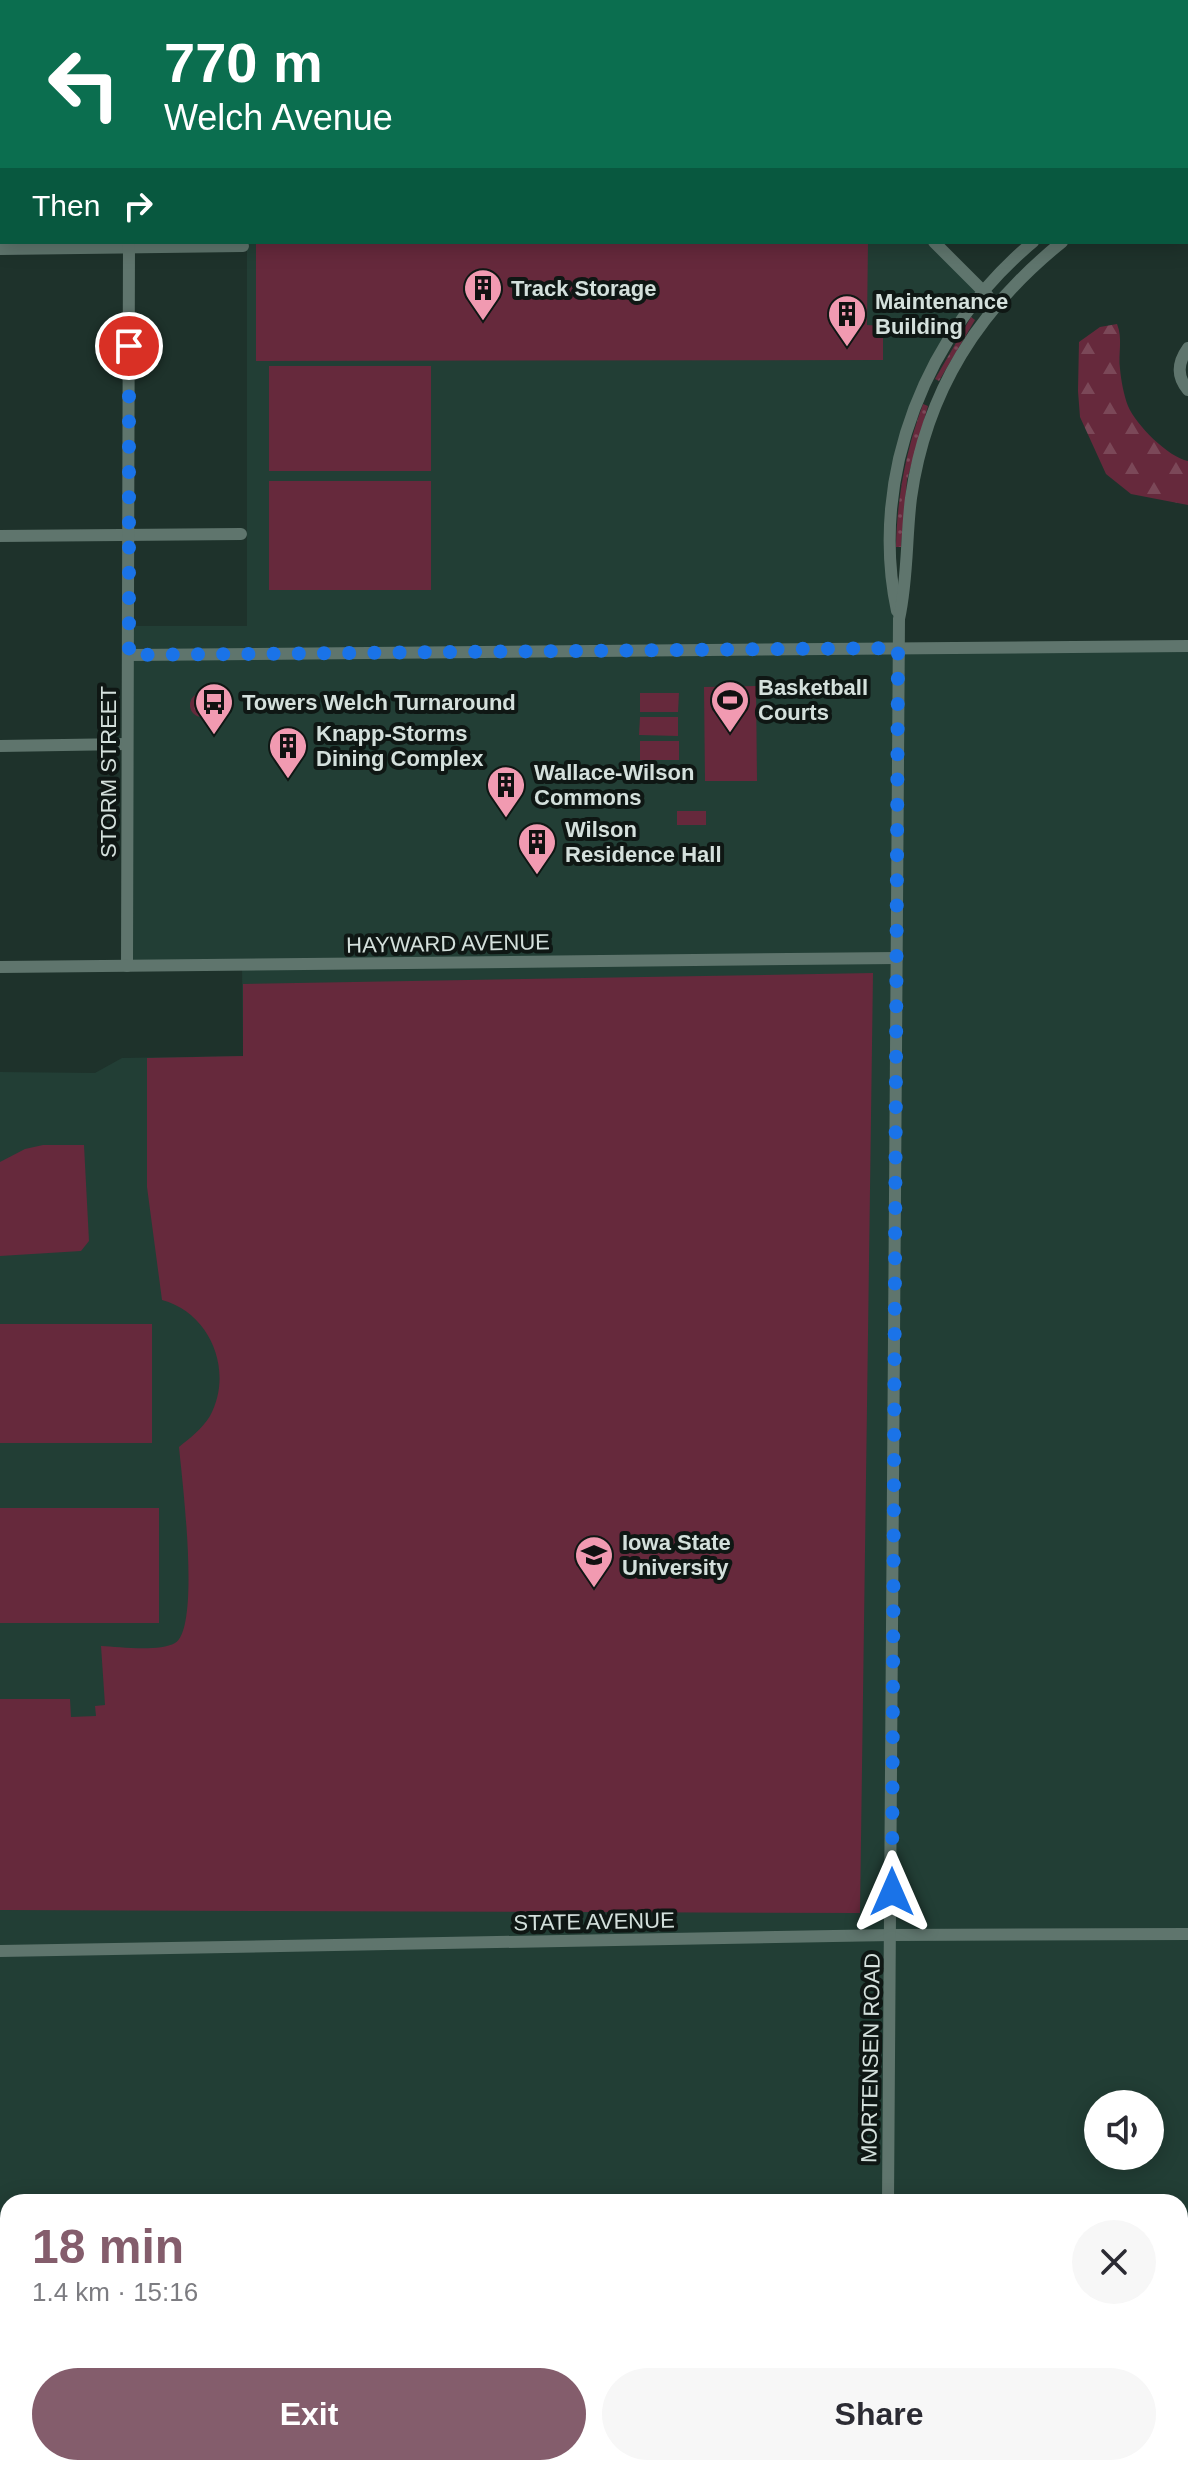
<!DOCTYPE html>
<meta charset="utf-8">
<style>
body{margin:0;font-family:Helvetica,sans-serif;background:#f7f7f7;color:#2b2b33;height:100vh;display:flex;flex-direction:column;font-size:30px;white-space:nowrap}
*{box-sizing:border-box;margin:0}
p{font-size:26px;color:#7c7c81}
.icon{flex:none;width:44px;height:44px;fill:none;stroke:currentColor;stroke-width:2;stroke-linecap:round;stroke-linejoin:round}
.map{position:relative;flex:1;overflow:hidden}
.details{position:absolute;left:0px;top:2194px;width:1188px;height:282px;display:flex;flex-direction:column;background:#fff;border-radius:24px 24px 0 0;box-shadow:0 4px 20px #0003}
.details>*{flex:none}
.hud{position:absolute;left:0px;top:0px;width:1188px;height:244px;box-shadow:0 4px 20px #0003;background:#0b6e4f;color:#fff;overflow:hidden}
.tools{position:absolute;left:1084px;top:2090px;display:grid;gap:16px}
.tools a{display:grid;place-items:center;width:80px;height:80px;border-radius:50%;background:#fff;box-shadow:0 4px 20px #0003;font-size:40px}
.pin{position:absolute;display:grid;place-items:center;width:68px;height:68px;color:#fff;margin:-34px;border:4px solid #fff;border-radius:50%;box-shadow:0 2px 8px #0007}
.me{position:absolute;width:88px;margin:-44px;rotate:0deg;stroke-linejoin:round;filter:drop-shadow(0 0 6px #0008)}
.turn{display:flex;align-items:center;gap:28px;height:168px;padding:0 32px;font-size:36px}
.turn .icon{width:104px;height:104px;stroke-width:2.5}
.turn b{display:block;font-size:56px;line-height:68px}
.then{display:flex;align-items:center;height:76px;padding:0 32px;background:#0003;gap:16px;font-size:30px}
.round{display:grid;place-items:center;flex:none;width:84px;height:84px;border-radius:42px;background:#f7f7f7}
.head{display:flex;align-items:center;justify-content:space-between;height:136px;padding:0 32px}
h1{font-size:48px;font-weight:700;line-height:60px;color:#845d6c}
.primary-button{display:flex;gap:16px;margin-top:auto;padding:16px 32px}
.primary-button a{flex:1;height:92px;border-radius:48px;background:#845d6c;color:#fff;font-size:32px;font-weight:700;line-height:92px;text-align:center}
.primary-button a+a{background:#f7f7f7;color:#2b2b33}
.map>svg:first-child{display:block}
.built{fill:#223e35;fill-rule:evenodd}
.grass{fill:url(#grass-dots)}
.forest{fill:url(#forest-firs)}
.pitch{fill:#66293c}
.lines{fill:none;stroke-linecap:round;stroke-linejoin:round}
.minor{stroke:#5f756d;stroke-width:12}
.route{stroke:#1a73e8;stroke-width:14;stroke-dasharray:0 25.2}
.labels{text-anchor:middle;stroke-width:8;stroke-linejoin:round;paint-order:stroke}
.poi-label{font-size:22px;font-weight:bold;fill:#d4e0dc;stroke:#0f1714;text-anchor:start}
.street-label{font-size:22px;fill:#d4e0dc;stroke:#0f1714}
</style>
<div class="map">
<svg width="1188" height="2475" viewBox="0 0 1188 2475">
<defs>
<pattern id="grass-dots" width="8" height="8" patternUnits="userSpaceOnUse" patternTransform="scale(2)"><rect width="8" height="8" fill="#66293c"/><path d="M2 2h.1M6 6h.1" fill="none" stroke="#7b4858" stroke-width="1.8" stroke-linecap="round"/></pattern>
<pattern id="forest-firs" width="22" height="20" patternUnits="userSpaceOnUse" patternTransform="scale(2)"><rect width="22" height="20" fill="#66293c"/><path d="M5 1l3.5 6h-7zM16 11l3.5 6h-7z" fill="#7b4858"/></pattern>
</defs>
<rect width="100%" height="100%" fill="#1e322b"/>
<g class="built">
<polygon points="248,0 860,0 863,2 248,2"/>
<path d="M247,242H934L983,291L923,387L892,501L898,648L1188,646V2475H0V1072L95,1073L122,1058L243,1056L242,965L127,966L129,626H247ZM1098,2104H1150V2156H1098ZM8,2202H1180V2468H8Z"/>
</g>
<g class="grass">
<polygon points="971,317 975,320 939,381 935,379"/>
<path d="M923,404L928,406L907,480L901,547H896C897,498 906,450 923,404Z"/>
<circle cx="202" cy="705" r="12"/>
</g>
<g class="forest">
<path d="M1117,324C1123,339 1118,353 1120,369C1121,380 1124,396 1128,406C1136,425 1168,457 1188,461V505L1131,494L1106,474L1080,417L1078,391L1079,342L1100,327Z"/>
<polygon points="0,2258 8,2260 8,2293 0,2293"/>
</g>
<g class="pitch">
<polygon points="256,242 868,242 867,325 883,326 883,360 256,361"/>
<rect x="269" y="366" width="162" height="105"/>
<rect x="269" y="481" width="162" height="109"/>
<polygon points="756,686 757,781 705,781 704,687"/>
<polygon points="640,693 679,693 678,712 640,712"/>
<polygon points="640,717 678,717 678,736 639,735"/>
<rect x="640" y="741" width="39" height="19"/>
<rect x="677" y="811" width="29" height="14"/>
<path d="M873,973L860,1913L0,1910V1699H70L71,1717L96,1716L95,1706L105,1705L101,1646C120,1647 159,1652 175,1643C201,1628 182,1479 179,1447C190,1438 202,1429 210,1416C234,1372 211,1313 162,1300L147,1187V1058L243,1056V984Z"/>
<polygon points="43,1145 84,1145 89,1241 81,1251 0,1256 0,1162 25,1149"/>
<rect x="0" y="1324" width="152" height="119"/>
<rect x="0" y="1508" width="159" height="115"/>
</g>
<g class="lines">
<g class="minor">
<polyline points="860,0 863,2"/>
<polyline points="129,2 129,0"/>
<polyline points="1186,36 1188,36"/>
<polyline points="1186,163 1188,163"/>
<polyline points="1186,181 1188,180"/>
<polyline points="934,242 988,296"/>
<polyline points="0,249 243,246"/>
<path d="M1188,348C1178,362 1176,376 1188,390"/>
<polyline points="0,536 241,534"/>
<path d="M897,611C868,475 927,330 1033,242"/>
<polyline points="129,655 1188,646"/>
<polyline points="0,746 127,744"/>
<polyline points="127,966 129,242"/>
<polyline points="0,967 897,958"/>
<polyline points="0,1951 891,1935 1188,1934"/>
<path d="M888,2202L899,619C908,578 906,538 911,498C926,391 979,309 1062,242"/>
<polyline points="884,2475 884,2468"/>
</g>
</g>
<g class="lines">
<polyline class="route" points="129,346 129,655 898,648 892,1892"/>
</g>
<defs>
<g id="building-pin" transform="scale(2)"><path d="M0 17L-7.5 6A9.5 9.5 0 1 1 7.5 6Z" fill="#f19ab1" stroke="#0f1714"/><path d="M-4-6H4V6H1V3H-1V6H-4ZM-2.5-4.3h1.7v1.8h-1.7ZM.8-4.3h1.7v1.8H.8ZM-2.5-1h1.7V.8h-1.7ZM.8-1h1.7V.8H.8Z" fill="#111"/></g>
<g id="stadium-pin" transform="scale(2)"><path d="M0 17L-7.5 6A9.5 9.5 0 1 1 7.5 6Z" fill="#f19ab1" stroke="#0f1714"/><path d="M0-5a6.5 5 0 1 0 0 10a6.5 5 0 1 0 0-10ZM-3.5-1.8h7v3.6h-7Z" fill="#111"/></g>
<g id="bus-pin" transform="scale(2)"><path d="M0 17L-7.5 6A9.5 9.5 0 1 1 7.5 6Z" fill="#f19ab1" stroke="#0f1714"/><path d="M-5-6H5V4H4V6H2V4H-2V6H-4V4H-5ZM-3.5-4V0h7V-4ZM-3.5 1.2v1.5H-2V1.2ZM2 1.2v1.5H3.5V1.2Z" fill="#111"/></g>
<g id="university-pin" transform="scale(2)"><path d="M0 17L-7.5 6A9.5 9.5 0 1 1 7.5 6Z" fill="#f19ab1" stroke="#0f1714"/><path d="M0-5L7-2L0 1L-7-2ZM-4 1L0 2.5L4 1V4Q0 6-4 4Z" fill="#111"/></g>
</defs>
<g fill-rule="evenodd">
<use href="#building-pin" x="483" y="288"/>
<use href="#building-pin" x="847" y="314"/>
<use href="#stadium-pin" x="730" y="700"/>
<use href="#bus-pin" x="214" y="702"/>
<use href="#building-pin" x="288" y="746"/>
<use href="#building-pin" x="506" y="785"/>
<use href="#building-pin" x="537" y="842"/>
<use href="#university-pin" x="594" y="1555"/>
</g>
<g class="labels">
<g class="poi-label">
<text x="511" y="296">Track Storage</text>
<text x="875" y="309">Maintenance<tspan x="875" dy="25">Building</tspan></text>
<text x="758" y="695">Basketball<tspan x="758" dy="25">Courts</tspan></text>
<text x="242" y="710">Towers Welch Turnaround</text>
<text x="316" y="741">Knapp-Storms<tspan x="316" dy="25">Dining Complex</tspan></text>
<text x="534" y="780">Wallace-Wilson<tspan x="534" dy="25">Commons</tspan></text>
<text x="565" y="837">Wilson<tspan x="565" dy="25">Residence Hall</tspan></text>
<text x="622" y="1550">Iowa State<tspan x="622" dy="25">University</tspan></text>
</g>
<g class="street-label">
<text transform="translate(108 772) rotate(-90)" y="8">STORM STREET</text>
<text transform="translate(448 943) rotate(-1)" y="8">HAYWARD AVENUE</text>
<text transform="translate(594 1921) rotate(-1)" y="8">STATE AVENUE</text>
<text transform="translate(870 2058) rotate(-89)" y="8">MORTENSEN ROAD</text>
</g>
</g>
</svg>
<div class="tools">
<a><svg class="icon" aria-label="sound" viewBox="0 0 24 24"><path d="M4 9h4l5-4v14l-5-4H4zM17 9q2 3 0 6"/></svg></a>
</div>
<div class="pin" style="left:129px;top:346px;background:#d93025"><svg class="icon" aria-label="arrive" viewBox="0 0 24 24"><path d="M6 21V4h12l-3 4 3 4H6"/></svg></div>
<svg class="me" style="left:892px;top:1892px" viewBox="-20 -20 40 40"><path d="M0-17L14 15 0 8-14 15z" fill="#1a73e8" stroke="#fff" stroke-width="4"/></svg>
<div class="hud">
<div class="turn"><svg class="icon" aria-label="left" viewBox="0 0 24 24"><path d="M17 20v-9H6M10 6l-5 5 5 5"/></svg><div><b>770 m</b>Welch Avenue</div></div>
<div class="then">Then<svg class="icon" aria-label="right" viewBox="0 0 24 24"><path d="M7 20v-9h11M14 6l5 5-5 5"/></svg></div>
</div>
<section class="details">
<div class="head"><div><h1>18 min</h1><p>1.4 km · 15:16</p></div><a class="round"><svg class="icon" aria-label="close" viewBox="0 0 24 24"><path d="M6 6l12 12M18 6L6 18"/></svg></a></div>
<div class="primary-button"><a>Exit</a><a>Share</a></div>
</section>
</div>
